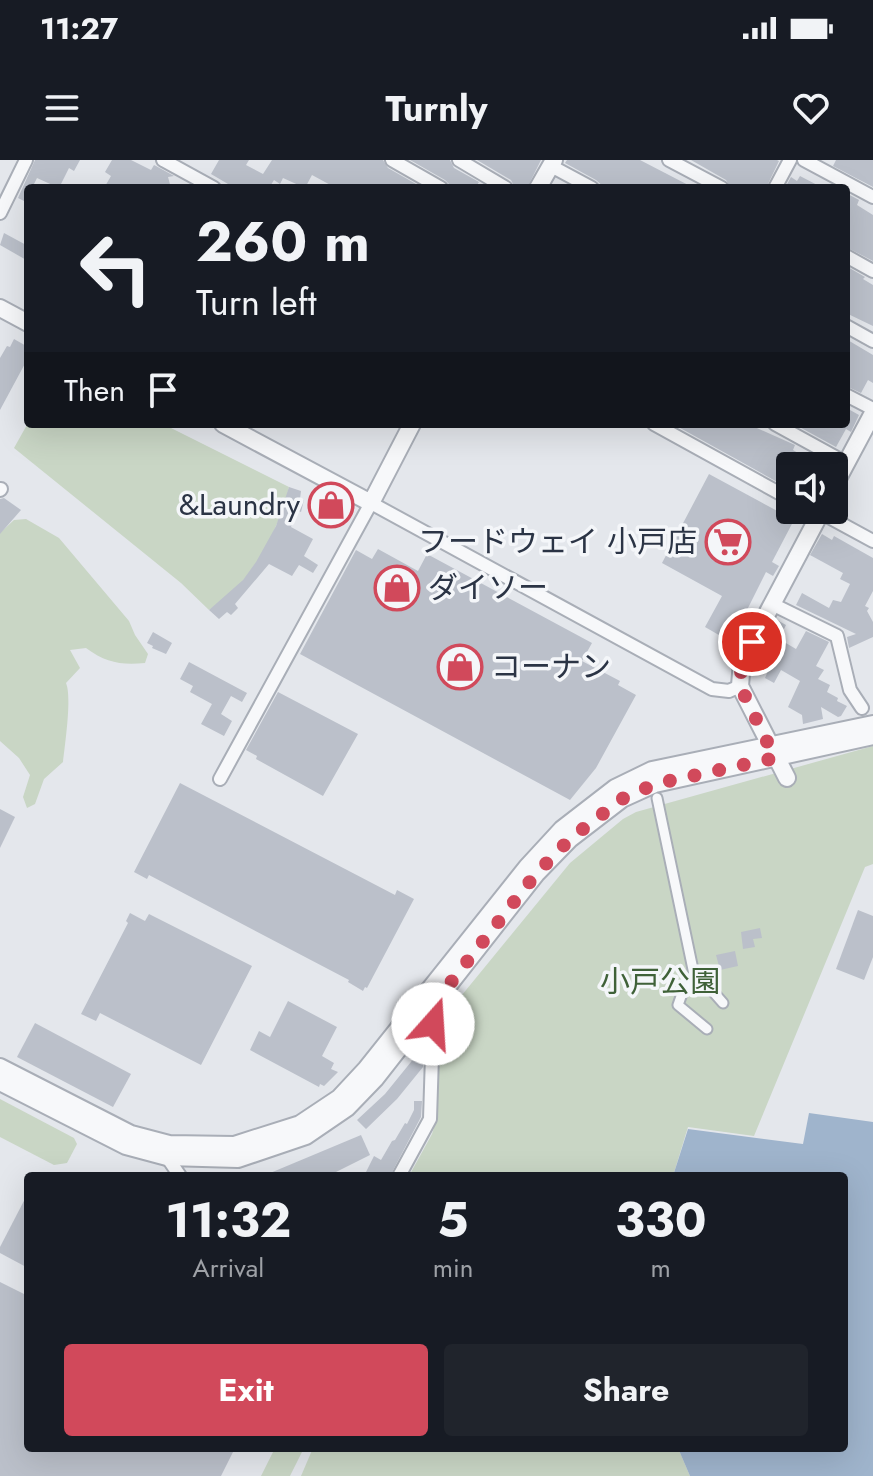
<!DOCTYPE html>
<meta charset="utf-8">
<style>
body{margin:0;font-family:Jost,"Noto Sans JP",sans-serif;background:#20242c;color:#f1f3f6;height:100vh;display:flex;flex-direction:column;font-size:30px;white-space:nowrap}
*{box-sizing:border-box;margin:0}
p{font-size:26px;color:#9ea1a6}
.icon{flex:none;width:44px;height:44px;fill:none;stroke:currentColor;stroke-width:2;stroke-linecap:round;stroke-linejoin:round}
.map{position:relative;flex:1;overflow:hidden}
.details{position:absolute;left:24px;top:1012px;width:824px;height:280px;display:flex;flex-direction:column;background:#171b24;border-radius:8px;box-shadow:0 8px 32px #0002}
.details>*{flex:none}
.guide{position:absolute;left:24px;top:24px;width:826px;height:244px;border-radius:8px;box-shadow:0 8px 32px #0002;background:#171b24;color:#f1f3f6;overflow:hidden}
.fabs{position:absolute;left:776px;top:292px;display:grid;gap:16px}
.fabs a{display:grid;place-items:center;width:72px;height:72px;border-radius:8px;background:#171b24;box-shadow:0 8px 32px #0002;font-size:40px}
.pin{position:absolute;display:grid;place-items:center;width:68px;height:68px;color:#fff;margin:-34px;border:4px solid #fff;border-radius:50%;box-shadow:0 2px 8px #0007}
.me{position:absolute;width:88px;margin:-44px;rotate:19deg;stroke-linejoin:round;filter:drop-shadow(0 0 6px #0008)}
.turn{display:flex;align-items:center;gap:28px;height:168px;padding:0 40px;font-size:36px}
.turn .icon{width:104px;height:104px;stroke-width:2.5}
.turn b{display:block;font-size:56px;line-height:68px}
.then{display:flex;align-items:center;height:76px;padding:0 40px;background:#0003;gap:16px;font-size:30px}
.eta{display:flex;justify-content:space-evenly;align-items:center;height:136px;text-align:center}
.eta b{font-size:48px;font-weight:700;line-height:56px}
.button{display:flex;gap:16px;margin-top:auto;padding:16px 40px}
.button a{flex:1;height:92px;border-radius:8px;background:#d1495b;color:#fff;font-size:32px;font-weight:700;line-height:92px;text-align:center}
.button a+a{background:#20242c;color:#f1f3f6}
.status{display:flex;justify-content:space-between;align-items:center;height:56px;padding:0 40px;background:#171b24;direction:ltr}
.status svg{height:22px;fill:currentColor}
header{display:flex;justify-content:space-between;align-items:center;height:104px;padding:0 40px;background:#171b24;font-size:36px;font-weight:700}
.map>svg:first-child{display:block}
.green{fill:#c9d6c5}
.water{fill:#9fb4cc}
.building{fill:#bbc0ca}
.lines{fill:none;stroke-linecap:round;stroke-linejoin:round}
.pedestrian-casing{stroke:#a9aeb7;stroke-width:13}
.minor-casing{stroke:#a9aeb7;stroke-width:16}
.tertiary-casing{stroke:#a9aeb7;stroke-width:20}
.pedestrian{stroke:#f7f8fa;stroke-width:9}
.minor{stroke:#f7f8fa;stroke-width:12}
.tertiary{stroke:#f7f8fa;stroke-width:16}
.route{stroke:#d1495b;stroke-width:14;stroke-dasharray:0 25.2}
.labels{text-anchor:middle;stroke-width:7;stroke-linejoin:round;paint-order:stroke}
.poi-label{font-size:30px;fill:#2b3445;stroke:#f4f6f9;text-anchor:end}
.park-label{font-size:30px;fill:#3f6138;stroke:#f4f6f9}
</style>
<div class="status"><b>11:27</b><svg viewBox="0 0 49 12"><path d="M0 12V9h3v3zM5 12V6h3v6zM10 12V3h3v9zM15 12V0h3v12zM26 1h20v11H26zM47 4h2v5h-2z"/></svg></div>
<header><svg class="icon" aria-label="menu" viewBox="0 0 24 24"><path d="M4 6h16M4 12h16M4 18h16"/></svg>Turnly<svg class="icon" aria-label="heart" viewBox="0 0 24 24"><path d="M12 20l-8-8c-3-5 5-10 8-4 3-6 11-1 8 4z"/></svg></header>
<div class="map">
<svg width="873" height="1316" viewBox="0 0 873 1316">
<rect width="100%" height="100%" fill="#e4e7ec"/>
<g class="green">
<path d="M28,263L163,264L289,327C278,372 251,425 209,450L181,423L14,288Z"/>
<path d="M26,359L59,378L129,461L135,475L148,494L145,503C121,505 106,503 86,488L70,490L80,508L66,523C72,537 65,584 63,602L44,619L35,644L27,648L23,637L30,615L19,598L0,581V373L14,360Z"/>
<polygon points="873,586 873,704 865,707 754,976 688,967 673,1016 409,1016 432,974 436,961 441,856 444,857 570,703 623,659 636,652"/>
<polygon points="0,939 74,978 77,984 67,1003 54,1005 0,977"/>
<polygon points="275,1288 303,1290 290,1316 261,1316"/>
<polygon points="313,1288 678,1288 690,1316 301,1316"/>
</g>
<polygon class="water" points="809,953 873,962 873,1316 690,1316 678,1288 844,1288 844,1016 673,1016 688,969 803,984"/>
<g class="building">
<polygon points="35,0 80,0 74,11 69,8 59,28 37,18 32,28 28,28 28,43 18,38"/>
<polygon points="112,0 131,0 151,10 154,5 156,6 174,16 168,17 171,28 104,28 111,16 105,12"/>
<polygon points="219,0 249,0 246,5 263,14 272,0 383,0 388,8 416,24 414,28 336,28 312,15 305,28 283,18 280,24 274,20 269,28 225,28 228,24 211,14"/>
<polygon points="410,0 450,0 454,8 479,22 475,28 453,28 445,20"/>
<polygon points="477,0 541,0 527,28 515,28 511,20"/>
<polygon points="567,0 640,0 694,28 605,28 596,20 565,3"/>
<polygon points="691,0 777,0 779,1 766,28 731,28 726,20"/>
<polygon points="836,0 873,0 873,27 833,6"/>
<polygon points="800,16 823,28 786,26 791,17 797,21"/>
<polygon points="846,33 859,40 857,45 873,55 873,101 846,87"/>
<polygon points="4,73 28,86 28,101 0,85"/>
<polygon points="846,106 865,117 863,119 873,125 873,166 846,153"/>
<polygon points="14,179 28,187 28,198 0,250 0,198 7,186 10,187"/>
<polygon points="846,179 873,195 873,223 868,220 861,233 846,226"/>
<polygon points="850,250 859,255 851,272 846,269 836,287 794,264 846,264"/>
<polygon points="673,264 748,264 795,285 793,290 820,306 790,306 790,329"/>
<polygon points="709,314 794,360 772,402 779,406 773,416 766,412 731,482 705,467 722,436 662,403"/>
<polygon points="289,327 301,331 300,339 304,340 301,352 296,350 291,367 313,379 304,396 318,405 313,413 299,405 292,416 269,404 235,444 238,448 231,455 227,452 219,459 209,450 243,420 256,402 276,366"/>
<polygon points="322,333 345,346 339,357 316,343"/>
<polygon points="4,338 21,350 0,374 0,339"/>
<polygon points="822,374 832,380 834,376 873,398 873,431 865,446 869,448 867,451 873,462 873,477 849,488 847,477 856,474 796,445 802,433 829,448 833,440 841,442 850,424 840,419 843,413 810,395"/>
<polygon points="378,389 418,411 427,394 592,483 582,501 620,521 618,525 636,535 596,608 570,640 300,494 356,390 372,399"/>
<polygon points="777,460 786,465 779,479 796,489 806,471 829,482 816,506 824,510 818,519 830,525 827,532 838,538 837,541 847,546 841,556 838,557 821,547 823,559 803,564 802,555 788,547 800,521 781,510 774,523 765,518 768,511 755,503"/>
<polygon points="153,472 172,483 166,494 152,488 153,486 147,483"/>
<polygon points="189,502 247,533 242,542 231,536 221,554 232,561 224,576 201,564 212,544 190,532 193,526 180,519"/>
<polygon points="278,532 358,574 323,636 256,599 257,596 246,590"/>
<polygon points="180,623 395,735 397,730 414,739 367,828 365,827 363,831 348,822 349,820 149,715 147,719 134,712"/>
<polygon points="0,649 15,657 0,688"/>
<polygon points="858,750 873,756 873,797 864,820 836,809"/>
<polygon points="130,753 145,761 149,754 252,806 201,905 100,853 96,861 81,854 128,763 126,761"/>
<polygon points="760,768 762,778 753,779 755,787 743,789 741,772"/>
<polygon points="735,791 738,806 720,810 716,795"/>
<polygon points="288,841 337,867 322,896 334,903 331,909 338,912 324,926 320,924 319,927 250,890 259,871 270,877"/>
<polygon points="35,863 131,914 113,947 17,897"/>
<polygon points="415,897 423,903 423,907 397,939 366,969 357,960 385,934"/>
<polygon points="414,941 422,941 421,957 390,1016 364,1016 374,996 381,1000 392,981 395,980 405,963 407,964 414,950"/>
<polygon points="361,975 370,995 328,1016 263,1016"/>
<polygon points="28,1033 28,1108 0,1093 0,1087"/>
<polygon points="0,1122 28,1136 28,1288 235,1288 221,1316 0,1316"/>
</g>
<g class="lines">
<g class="pedestrian-casing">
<g id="pedestrian">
<polyline points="657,638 695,819"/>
<polyline points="707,869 678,845 684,828 695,819 709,827 723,843"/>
</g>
</g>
<g class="minor-casing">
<g id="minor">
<polyline points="163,0 214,28"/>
<polyline points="392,0 441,28"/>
<polyline points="459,0 506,28"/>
<polyline points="669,0 722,28"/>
<polyline points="804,0 873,37"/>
<polyline points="551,6 592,28"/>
<polyline points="775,28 790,0"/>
<polyline points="0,53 26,0"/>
<polyline points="846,96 873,111"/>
<polyline points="846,166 873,181"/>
<polyline points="846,235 873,249"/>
<polyline points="654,264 790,339"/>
<polyline points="775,264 846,303"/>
<polyline points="0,330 1,329"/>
<polyline points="810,350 827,356 873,381"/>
<polyline points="772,444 837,476 850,530 862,548"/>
<polyline points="220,619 371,343 712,529 729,531 740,526"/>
<polyline points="167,997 180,1016"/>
<polyline points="399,1016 430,959 433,864 430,849"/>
</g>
</g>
<g class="tertiary-casing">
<g id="tertiary">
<polyline points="538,28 554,0"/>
<polyline points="0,148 28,163"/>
<polyline points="223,264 371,343 412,264"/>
<polyline points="834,326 873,253"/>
<polyline points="787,618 740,526 742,501 822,350"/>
<polyline points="0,907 131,974 169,984 234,985 300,964 339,938 366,909 527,707 562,669 615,628 652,610 873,564"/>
<polyline points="0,922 126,986 167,997 238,999 306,976 347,948 375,919 536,714 570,679 622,639 655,624 873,576"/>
</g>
</g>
<use href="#pedestrian" class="pedestrian"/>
<use href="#minor" class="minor"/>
<use href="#tertiary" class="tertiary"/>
</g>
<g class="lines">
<polyline class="route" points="433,864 430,849 536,714 570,679 622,639 655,624 775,598 740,526 742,501 752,482"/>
</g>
<defs>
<g id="shop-ring" transform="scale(2.3)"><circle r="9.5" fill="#f4f6f9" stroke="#d1495b" stroke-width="1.5"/><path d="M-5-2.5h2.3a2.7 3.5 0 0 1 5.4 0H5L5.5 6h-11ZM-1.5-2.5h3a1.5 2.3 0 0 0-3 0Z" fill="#d1495b"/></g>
<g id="supermarket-ring" transform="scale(2.3)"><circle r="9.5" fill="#f4f6f9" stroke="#d1495b" stroke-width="1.5"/><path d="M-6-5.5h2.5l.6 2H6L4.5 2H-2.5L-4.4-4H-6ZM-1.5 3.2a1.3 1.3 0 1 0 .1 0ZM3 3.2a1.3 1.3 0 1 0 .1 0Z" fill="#d1495b"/></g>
</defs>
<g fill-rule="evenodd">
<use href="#shop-ring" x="331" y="345"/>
<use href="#supermarket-ring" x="728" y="382"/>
<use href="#shop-ring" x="397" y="428"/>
<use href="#shop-ring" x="460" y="507"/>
</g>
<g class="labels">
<g class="poi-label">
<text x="300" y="355">&amp;Laundry</text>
<text x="697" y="392">フードウェイ 小戸店</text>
<text x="428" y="438" text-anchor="start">ダイソー</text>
<text x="491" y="517" text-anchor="start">コーナン</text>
</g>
<g class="park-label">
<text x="660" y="832">小戸公園</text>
</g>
</g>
</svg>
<div class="fabs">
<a><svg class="icon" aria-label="sound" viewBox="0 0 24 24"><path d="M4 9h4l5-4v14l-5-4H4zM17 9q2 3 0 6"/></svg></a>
</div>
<div class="pin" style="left:752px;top:482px;background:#d93025"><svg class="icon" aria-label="arrive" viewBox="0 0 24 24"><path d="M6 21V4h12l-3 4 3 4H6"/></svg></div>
<svg class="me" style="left:433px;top:864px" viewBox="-20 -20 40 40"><circle r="19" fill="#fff"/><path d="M0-13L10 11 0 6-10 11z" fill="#d1495b"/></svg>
<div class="guide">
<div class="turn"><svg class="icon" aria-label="left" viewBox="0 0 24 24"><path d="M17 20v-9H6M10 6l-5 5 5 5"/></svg><div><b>260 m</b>Turn left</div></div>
<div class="then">Then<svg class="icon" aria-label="arrive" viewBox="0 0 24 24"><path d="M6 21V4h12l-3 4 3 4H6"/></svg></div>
</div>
<section class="details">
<div class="eta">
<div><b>11:32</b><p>Arrival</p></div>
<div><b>5</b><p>min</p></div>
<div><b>330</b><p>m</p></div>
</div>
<div class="button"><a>Exit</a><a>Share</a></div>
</section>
</div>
